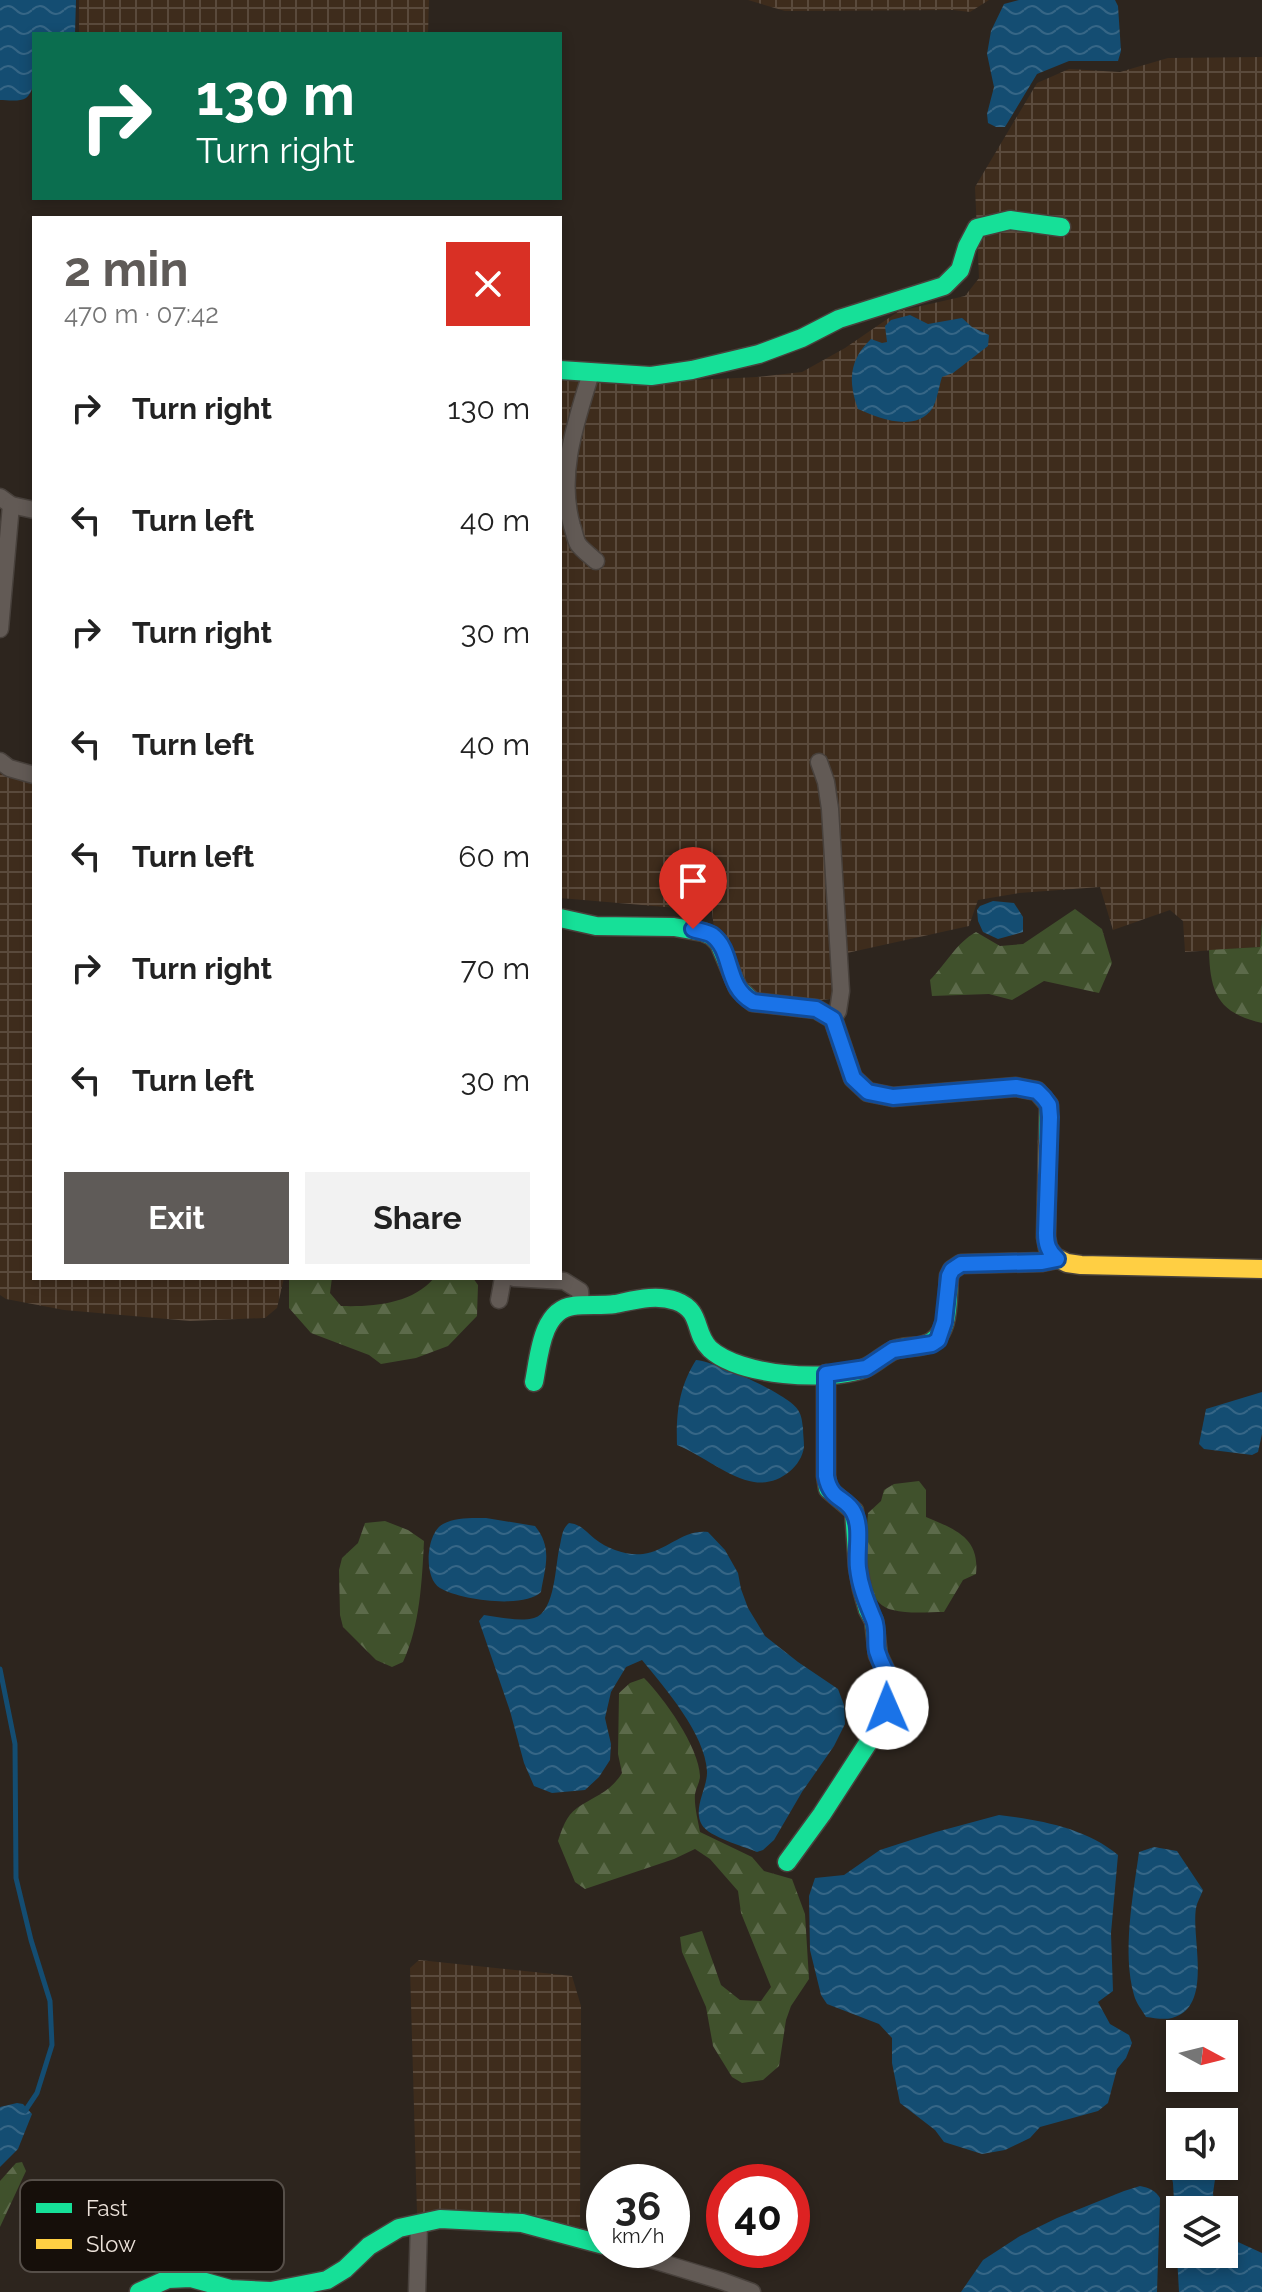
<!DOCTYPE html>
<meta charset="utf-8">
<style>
body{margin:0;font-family:Raleway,sans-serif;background:#f2f2f2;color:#222;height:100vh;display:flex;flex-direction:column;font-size:30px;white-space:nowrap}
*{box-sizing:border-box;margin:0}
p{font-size:26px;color:#767676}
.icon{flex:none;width:44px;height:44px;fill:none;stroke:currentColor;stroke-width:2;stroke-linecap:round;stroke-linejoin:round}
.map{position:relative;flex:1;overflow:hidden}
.details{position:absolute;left:32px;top:216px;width:530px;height:1064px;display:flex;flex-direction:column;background:#fff;border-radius:0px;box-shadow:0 4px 12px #0003}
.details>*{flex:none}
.banner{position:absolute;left:32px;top:32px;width:530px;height:168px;border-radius:0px;box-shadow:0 4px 12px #0003;background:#0b6e4f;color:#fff;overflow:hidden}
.needle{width:52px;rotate:97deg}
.tools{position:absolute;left:1166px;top:2020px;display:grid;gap:16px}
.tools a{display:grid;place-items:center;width:72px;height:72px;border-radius:0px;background:#fff;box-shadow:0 4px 12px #0003;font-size:40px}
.speed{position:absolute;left:586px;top:2164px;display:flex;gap:16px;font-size:40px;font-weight:700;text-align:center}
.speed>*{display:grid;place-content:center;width:104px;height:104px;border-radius:50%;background:#fff;box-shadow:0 4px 12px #0003;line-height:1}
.speed small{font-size:20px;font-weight:400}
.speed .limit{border:12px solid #d22;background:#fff;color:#111}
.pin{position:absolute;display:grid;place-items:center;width:68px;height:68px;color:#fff;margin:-82px -34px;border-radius:50% 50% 50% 0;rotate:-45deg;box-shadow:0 0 8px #0007}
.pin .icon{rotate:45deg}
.me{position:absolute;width:88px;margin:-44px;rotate:359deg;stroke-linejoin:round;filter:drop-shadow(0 0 6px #0008)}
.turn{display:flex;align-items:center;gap:28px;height:168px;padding:0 32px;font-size:36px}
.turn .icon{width:104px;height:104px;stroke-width:2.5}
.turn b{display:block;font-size:56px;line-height:68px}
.round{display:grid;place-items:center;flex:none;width:84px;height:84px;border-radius:0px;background:#f2f2f2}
.summary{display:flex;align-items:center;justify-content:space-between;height:136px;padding:0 32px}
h1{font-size:48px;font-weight:700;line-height:60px;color:#5f5b58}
.action{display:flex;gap:16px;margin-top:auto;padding:16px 32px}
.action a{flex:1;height:92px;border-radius:0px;background:#5f5b58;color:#fff;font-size:32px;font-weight:700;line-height:92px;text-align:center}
.action a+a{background:#f2f2f2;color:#222}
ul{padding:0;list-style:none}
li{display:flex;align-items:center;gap:24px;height:112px;padding:0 32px}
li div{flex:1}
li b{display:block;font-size:30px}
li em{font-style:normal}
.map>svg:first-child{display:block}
.industrial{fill:url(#industrial-grid)}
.forest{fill:url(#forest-firs)}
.water{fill:url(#water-waves)}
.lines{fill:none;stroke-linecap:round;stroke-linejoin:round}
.stream{stroke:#144d72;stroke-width:5}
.street-casing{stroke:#48413c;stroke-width:19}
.fast-casing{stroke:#48413c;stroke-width:21}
.slow-casing{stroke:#48413c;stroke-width:21}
.street{stroke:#625a55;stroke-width:16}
.fast{stroke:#16e098;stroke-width:18}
.slow{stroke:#ffcf43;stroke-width:18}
.route-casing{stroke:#114b97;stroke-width:20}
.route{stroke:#1a73e8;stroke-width:14}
.key{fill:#160f0a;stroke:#564f49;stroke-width:2}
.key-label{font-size:22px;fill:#ede3db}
</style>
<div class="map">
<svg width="1262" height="2292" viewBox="0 0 1262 2292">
<defs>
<pattern id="industrial-grid" width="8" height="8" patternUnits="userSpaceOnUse" patternTransform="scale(2)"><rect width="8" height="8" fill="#3e2c1c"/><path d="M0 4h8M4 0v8" fill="none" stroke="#5a4a3c"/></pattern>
<pattern id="forest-firs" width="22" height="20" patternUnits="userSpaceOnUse" patternTransform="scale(2)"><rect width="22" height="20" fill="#40512c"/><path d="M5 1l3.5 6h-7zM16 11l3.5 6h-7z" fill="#5c6a4a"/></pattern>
<pattern id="water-waves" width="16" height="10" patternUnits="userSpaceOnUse" patternTransform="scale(2)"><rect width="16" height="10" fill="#144d72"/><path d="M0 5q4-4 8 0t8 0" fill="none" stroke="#366686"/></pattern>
</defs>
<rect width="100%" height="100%" fill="#2d251e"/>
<g class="industrial">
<polygon points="79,0 429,0 428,34 79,34"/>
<polygon points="748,0 989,0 970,12 953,10 785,11"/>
<polygon points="1262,57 1262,921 1260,947 1185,952 1183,921 1170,910 1113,930 1100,887 1019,893 978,900 969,926 847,953 846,997 822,1000 757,999 714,929 712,911 560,898 560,380 634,383 757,377 802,372 845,348 899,311 965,296 979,278 975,187 1037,83 1069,69 1120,72 1168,58"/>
<polygon points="0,771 34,782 34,1278 284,1278 277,1308 265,1318 190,1321 64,1310 6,1299 0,1295"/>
<polygon points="419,1960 572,1976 581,2006 580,2229 417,2213 410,1968"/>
</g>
<g class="forest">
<path d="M1075,909L1102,929L1112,963L1099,993L1044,981L1012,1000L989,994L932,996L930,980C946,964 956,943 976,932L1000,946L1023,944Z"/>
<path d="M1262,921V1023C1218,1013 1210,993 1209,950L1260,947Z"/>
<path d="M289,1278H332L330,1293L341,1306C373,1307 412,1304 434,1278H473L478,1285L477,1316L448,1346L416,1358L381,1364L369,1355L311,1333L289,1308Z"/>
<path d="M919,1481L926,1490V1517C954,1529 980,1537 976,1574L963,1580L944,1612C928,1612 908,1614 893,1610C857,1602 866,1540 868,1513L881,1501L884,1490L894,1484Z"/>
<path d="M385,1521L408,1530L424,1541C422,1581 420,1626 403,1662L392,1667L376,1660L343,1627L340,1615L339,1570L342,1558L358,1543L365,1523Z"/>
<path d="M644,1678C664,1698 699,1747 700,1776C700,1782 696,1788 695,1794C694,1806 698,1820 700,1832L752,1857L764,1871L792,1879L805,1914L809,1979L791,2006L786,2020L779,2066L763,2080L742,2083L732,2077L713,2046L706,2007L682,1952L680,1937L702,1931L721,1985L740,2000L761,2001L771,1987L741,1913L738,1891L710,1859L695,1849L674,1859L585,1889L575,1882L558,1841C562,1829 566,1816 577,1808C594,1796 610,1793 622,1773L618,1754L619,1693L630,1683Z"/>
<polygon points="22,2162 26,2171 0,2227 0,2181 16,2163"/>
</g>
<g class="water">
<path d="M0,0H76L75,34H34C34,48 39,90 26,98C20,102 7,100 0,100Z"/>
<polygon points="1019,0 1115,0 1118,6 1121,51 1118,61 1069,61 1037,74 1005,127 996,127 988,123 987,114 994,87 987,54 991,31 1004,4"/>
<path d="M910,315L928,324L962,318L972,327L989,335L988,346L953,373L942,377C939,386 937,401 932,409C915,433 878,418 858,409C848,381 849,360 871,339L882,343L887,342L885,326L891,320Z"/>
<polygon points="993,901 1014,903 1023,917 1023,932 998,939 983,932 978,921 977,910 980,906"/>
<path d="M696,1360C714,1361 790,1395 798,1410C802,1416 802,1422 803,1428C803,1434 804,1441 804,1447C801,1469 776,1486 754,1482C729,1478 702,1455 677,1445C676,1413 679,1387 696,1360Z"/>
<polygon points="1262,1392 1262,1434 1258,1452 1252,1455 1204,1449 1199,1444 1206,1409"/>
<path d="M486,1518L535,1526C553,1548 545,1567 541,1592C524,1609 460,1600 440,1588C423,1578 426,1533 443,1524C456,1517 472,1518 486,1518Z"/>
<path d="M569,1523C581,1524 586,1532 595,1539C608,1549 627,1556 643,1554C667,1551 683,1529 708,1532L725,1550L738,1573L741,1589L748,1608L765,1636L798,1662L838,1689L844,1705L845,1724L834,1746L802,1792L774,1840L763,1850L757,1852C743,1846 709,1837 702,1825C692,1809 708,1787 707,1771C705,1734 665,1688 642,1660L626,1667L611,1692L605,1718L611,1744L610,1760L599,1777L585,1790L552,1793L534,1786L524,1763L510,1711L479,1621L484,1615C500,1617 519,1622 534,1618C556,1612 555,1563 560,1545C562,1536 562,1529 569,1523Z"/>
<path d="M999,1815C1040,1820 1086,1828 1118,1855L1111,1933L1113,1991L1098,2002L1110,2024L1129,2035L1132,2043L1126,2058L1117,2069L1108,2103L1098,2111L1040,2127L1030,2138L1005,2150L982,2154L944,2142L935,2130L900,2103L892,2063V2038L879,2024L827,2004L821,1995L810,1950L809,1896L815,1878L844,1875L880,1850L936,1832Z"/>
<path d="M1154,1847L1177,1851L1203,1890C1201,1896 1197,1902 1196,1908C1191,1939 1214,2007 1172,2018C1164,2020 1154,2018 1146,2017C1142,2010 1136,2003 1134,1995C1122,1952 1133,1896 1139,1852Z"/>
<polygon points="17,2103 23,2104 32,2114 18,2149 0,2167 0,2107"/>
<polygon points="1180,2163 1180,2166 1217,2166 1213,2193 1215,2210 1180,2210 1180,2254 1224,2254 1224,2230 1238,2242 1262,2253 1262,2292 1179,2292 1173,2183 1170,2170 1172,2165"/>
<path d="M1140,2186C1149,2188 1155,2190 1160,2198L1157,2292H961L983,2260L1020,2236L1057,2218L1124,2191Z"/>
</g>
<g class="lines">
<polyline class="stream" points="0,1669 15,1744 16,1878 31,1940 50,2001 52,2045 37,2093 25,2111"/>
<g class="street-casing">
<g id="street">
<path d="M591,373C576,422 557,474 572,526C574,531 575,539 578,544C582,550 591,556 596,561"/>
<polyline points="0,497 11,505 34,510"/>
<polyline points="0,629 11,505"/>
<polyline points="0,761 9,768 34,775"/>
<polyline points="819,762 826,782 830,809 841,991 838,1011 833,1019"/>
<polyline points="514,1278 564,1281 580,1291 581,1305"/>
<polyline points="499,1300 503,1278"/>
<polyline points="620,2250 722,2281 752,2292"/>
<polyline points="417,2292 419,2224"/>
</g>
</g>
<g class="fast-casing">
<g id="fast">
<polyline points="560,370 651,376 692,370 759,354 802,338 839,319 944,286 960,270 967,247 977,228 1010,220 1061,227"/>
<polyline points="560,918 596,926 674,927 703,932 712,936 719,943 738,988 753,1002 816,1009 833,1019 853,1078 868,1092 893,1097 1016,1087 1037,1091 1049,1105 1048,1142"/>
<path d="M534,1382C539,1358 541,1310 573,1306C587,1304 601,1306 615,1304C635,1300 656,1294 676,1301C703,1311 693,1333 710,1349C740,1376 826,1382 863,1369C874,1365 883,1355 894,1350C904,1346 914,1348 924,1345C952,1338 947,1298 949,1276L952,1270L961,1264L1042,1262L1057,1259"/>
<polyline points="787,1862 822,1814 879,1726 892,1691 891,1682 878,1655 874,1621 868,1610 862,1589 858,1567 854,1511 828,1489 826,1476 826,1374"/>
<polyline points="139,2292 168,2279 191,2278 230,2289 271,2291 327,2280 345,2269 369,2246 399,2228 440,2219 522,2223 604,2245"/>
</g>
</g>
<g class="slow-casing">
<polyline id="slow" points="1048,1142 1046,1237 1048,1248 1055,1257 1067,1263 1081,1265 1262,1269"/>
</g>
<use href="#street" class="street"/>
<use href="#fast" class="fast"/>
<use href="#slow" class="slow"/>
</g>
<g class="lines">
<g class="route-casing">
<path id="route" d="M693,929C699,931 707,932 712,935C734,951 724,986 753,1002L816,1009L833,1019L853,1078L868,1092L893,1097L1016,1087L1037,1091L1044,1098L1049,1105L1050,1117L1046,1233C1046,1244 1048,1251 1057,1259L1042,1262L961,1264L952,1270L949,1276L944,1322L938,1340L932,1344L893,1350L866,1368L826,1374V1476C831,1502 846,1496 854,1513C862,1528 856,1551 858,1568C860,1587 867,1603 874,1620C878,1630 875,1641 877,1651C885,1679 897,1674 887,1708"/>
</g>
<use href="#route" class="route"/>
</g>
<rect x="20" y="2180" width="264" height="92" rx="12" class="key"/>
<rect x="36" y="2203" width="36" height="10" fill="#16e098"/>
<rect x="36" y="2239" width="36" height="10" fill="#ffcf43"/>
<g class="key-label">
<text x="86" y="2216">Fast</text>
<text x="86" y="2252">Slow</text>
</g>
</svg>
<div class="tools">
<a><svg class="needle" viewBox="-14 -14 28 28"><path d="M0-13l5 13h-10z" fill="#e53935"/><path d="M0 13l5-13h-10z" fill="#767676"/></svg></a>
<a><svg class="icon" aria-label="sound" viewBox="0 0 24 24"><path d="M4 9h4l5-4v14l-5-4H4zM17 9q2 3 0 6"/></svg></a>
<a><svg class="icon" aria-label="layers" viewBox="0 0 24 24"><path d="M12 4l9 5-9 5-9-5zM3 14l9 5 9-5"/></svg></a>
</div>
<div class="speed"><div>36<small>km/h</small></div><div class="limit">40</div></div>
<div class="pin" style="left:693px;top:929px;background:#d93025"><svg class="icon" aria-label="arrive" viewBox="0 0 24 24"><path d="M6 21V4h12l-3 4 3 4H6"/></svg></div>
<svg class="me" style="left:887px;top:1708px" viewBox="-20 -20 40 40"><circle r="19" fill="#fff"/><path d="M0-13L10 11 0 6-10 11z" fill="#1a73e8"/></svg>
<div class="banner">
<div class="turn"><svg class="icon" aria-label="right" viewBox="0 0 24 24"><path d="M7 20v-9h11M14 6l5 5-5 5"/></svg><div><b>130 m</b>Turn right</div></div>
</div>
<section class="details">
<div class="summary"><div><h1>2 min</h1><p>470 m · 07:42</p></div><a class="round" style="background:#d93025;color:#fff"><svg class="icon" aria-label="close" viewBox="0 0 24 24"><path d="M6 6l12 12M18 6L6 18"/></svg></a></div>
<ul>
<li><svg class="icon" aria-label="right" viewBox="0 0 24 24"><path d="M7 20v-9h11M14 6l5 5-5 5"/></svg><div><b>Turn right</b></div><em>130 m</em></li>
<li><svg class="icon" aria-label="left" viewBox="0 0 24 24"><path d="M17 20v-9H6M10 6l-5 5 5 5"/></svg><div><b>Turn left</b></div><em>40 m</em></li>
<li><svg class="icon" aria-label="right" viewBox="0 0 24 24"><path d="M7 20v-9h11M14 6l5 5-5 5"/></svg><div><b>Turn right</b></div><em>30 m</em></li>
<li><svg class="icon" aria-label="left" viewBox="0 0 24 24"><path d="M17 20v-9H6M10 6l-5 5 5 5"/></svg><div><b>Turn left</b></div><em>40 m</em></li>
<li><svg class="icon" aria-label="left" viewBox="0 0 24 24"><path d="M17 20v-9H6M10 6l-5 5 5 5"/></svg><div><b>Turn left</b></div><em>60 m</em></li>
<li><svg class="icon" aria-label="right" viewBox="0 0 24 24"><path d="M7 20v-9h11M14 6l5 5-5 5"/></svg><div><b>Turn right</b></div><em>70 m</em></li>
<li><svg class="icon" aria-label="left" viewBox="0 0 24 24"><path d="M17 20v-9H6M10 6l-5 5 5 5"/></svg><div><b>Turn left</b></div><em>30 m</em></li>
</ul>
<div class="action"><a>Exit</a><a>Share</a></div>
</section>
</div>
